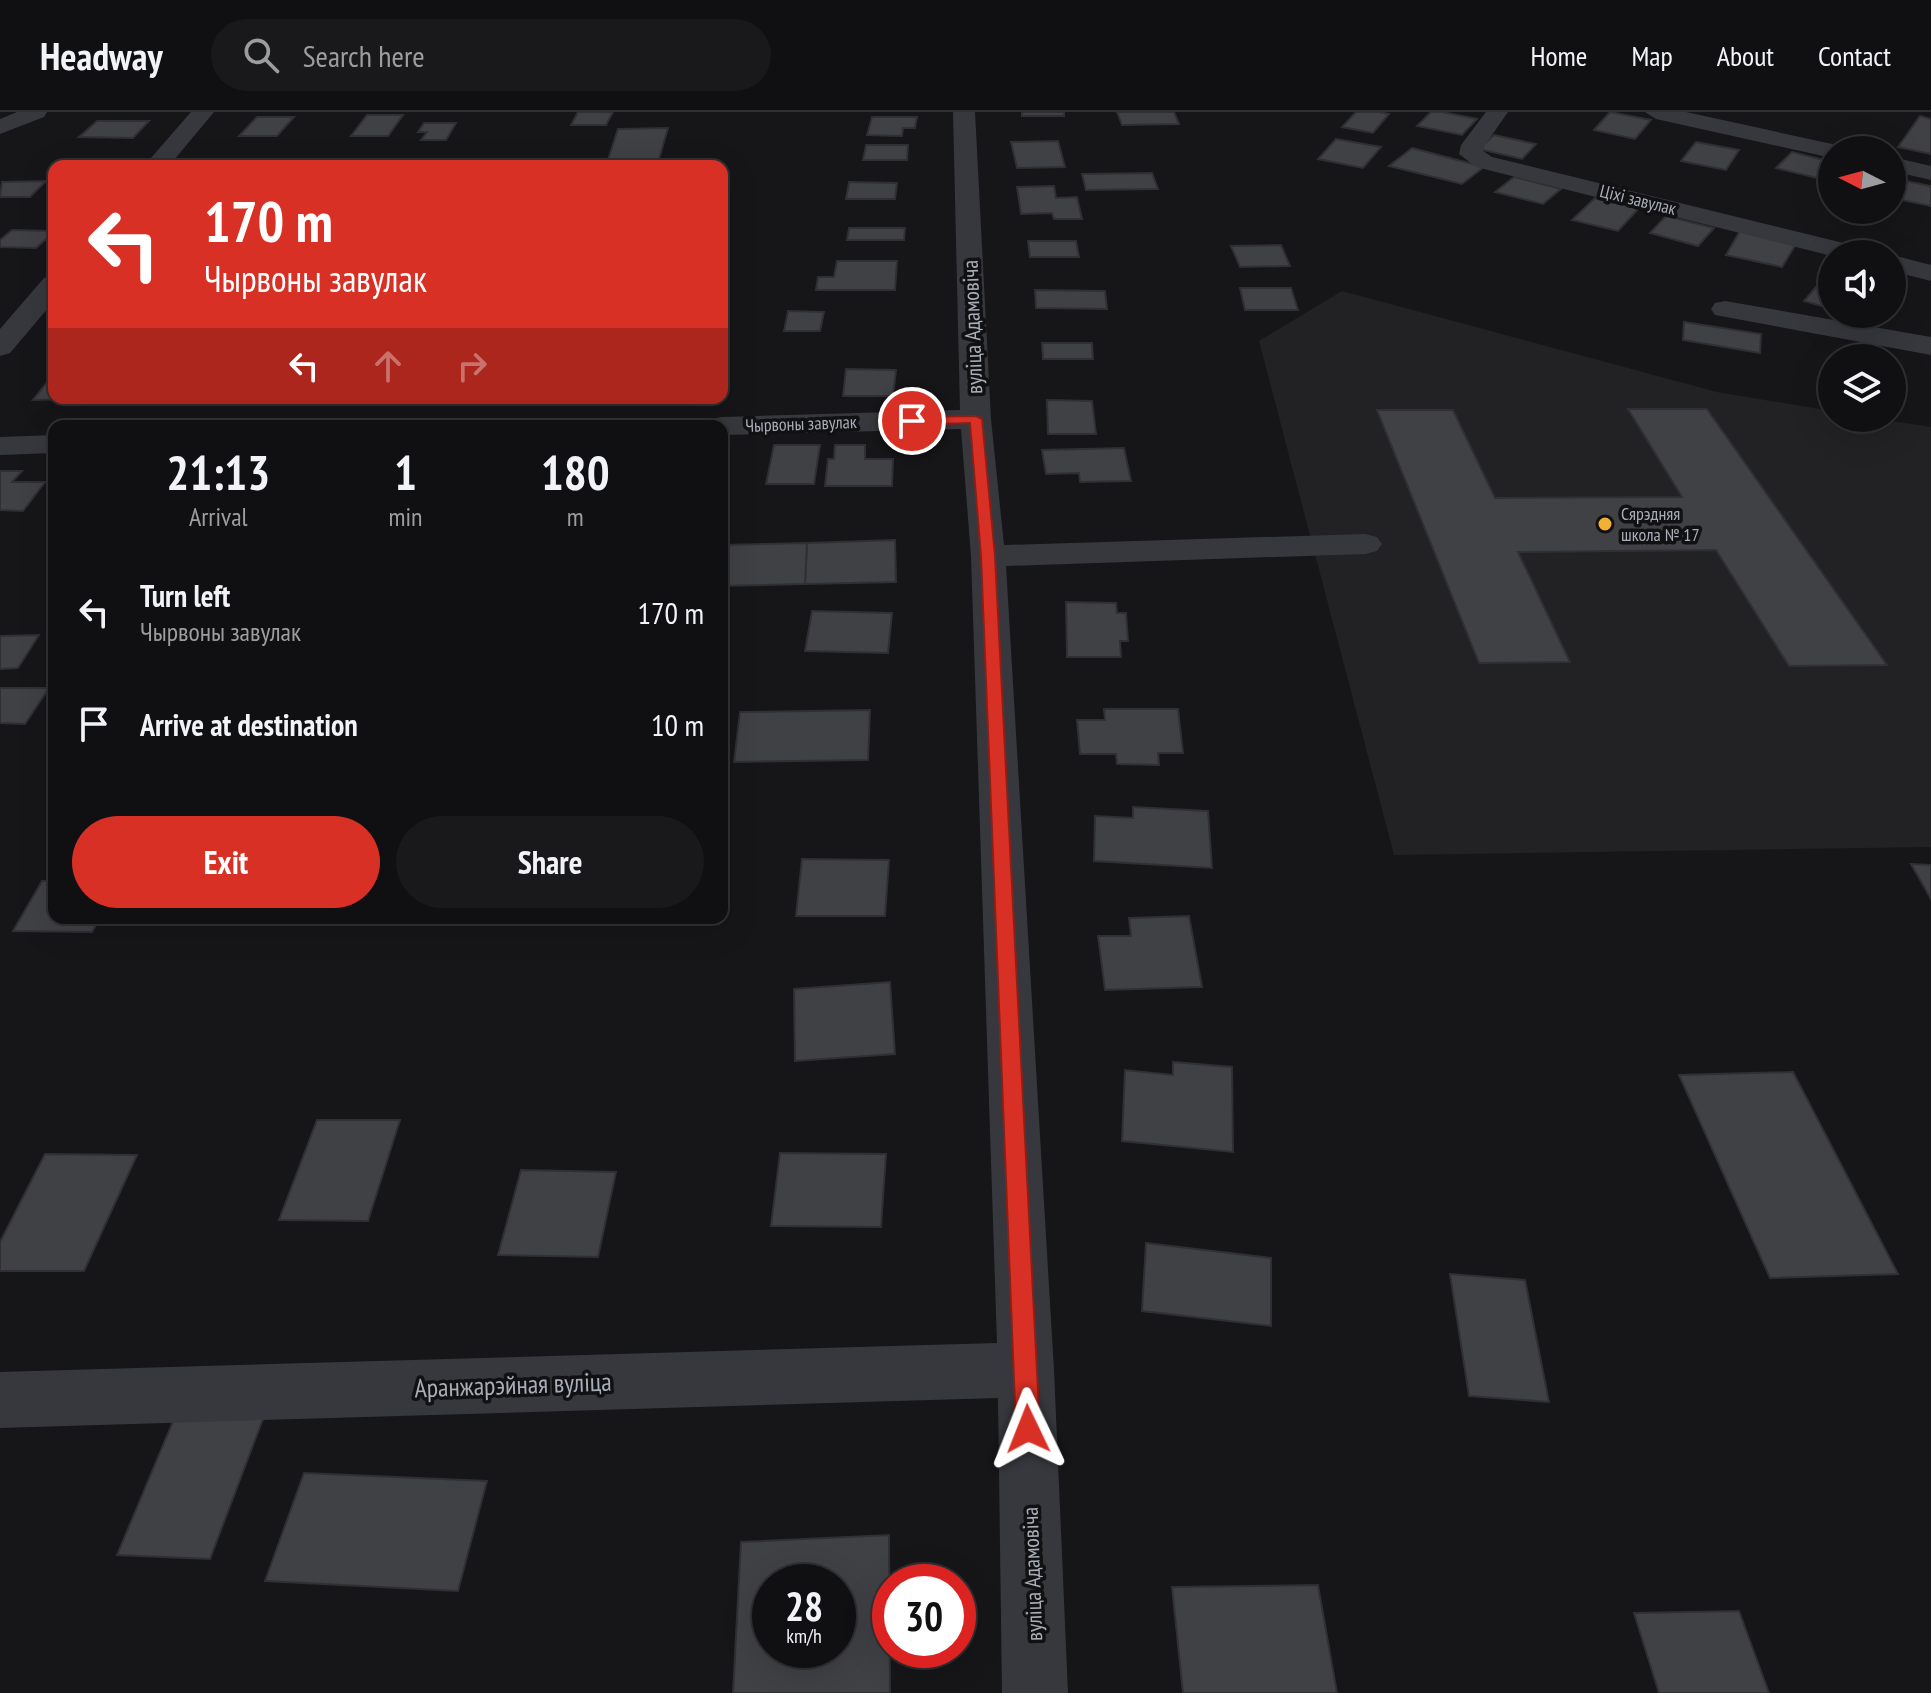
<!DOCTYPE html>
<meta charset="utf-8">
<style>
body{margin:0;font-family:"PT Sans Narrow",sans-serif;background:#19191b;color:#f1f3f6;height:100vh;display:flex;flex-direction:column;font-size:30px;white-space:nowrap}
*{box-sizing:border-box;margin:0}
p{font-size:26px;color:#9c9d9f}
.icon{flex:none;width:44px;height:44px;fill:none;stroke:currentColor;stroke-width:2;stroke-linecap:round;stroke-linejoin:round}
.map{position:relative;flex:1;overflow:hidden}
.side{position:absolute;left:48px;top:308px;width:680px;height:504px;display:flex;flex-direction:column;background:#101012;border-radius:16px;box-shadow:0 8px 32px #0002,0 0 0 2px #303032}
.side>*{flex:none}
.hud{position:absolute;left:48px;top:48px;width:680px;height:244px;border-radius:16px;box-shadow:0 8px 32px #0002,0 0 0 2px #303032;background:#d93025;color:#fff;overflow:hidden}
.needle{width:52px;rotate:276deg}
.buttons{position:absolute;left:1818px;top:24px;display:grid;gap:16px}
.buttons a{display:grid;place-items:center;width:88px;height:88px;border-radius:50%;background:#101012;box-shadow:0 8px 32px #0002,0 0 0 2px #303032;font-size:40px}
.speed{position:absolute;left:752px;top:1452px;display:flex;gap:16px;font-size:40px;font-weight:700;text-align:center}
.speed>*{display:grid;place-content:center;width:104px;height:104px;border-radius:50%;background:#101012;box-shadow:0 8px 32px #0002,0 0 0 2px #303032;line-height:1}
.speed small{font-size:20px;font-weight:400}
.speed .limit{border:12px solid #d22;background:#fff;color:#111}
.pin{position:absolute;display:grid;place-items:center;width:68px;height:68px;color:#fff;margin:-34px;border:4px solid #fff;border-radius:50%;box-shadow:0 2px 8px #0007}
.me{position:absolute;width:88px;margin:-44px;rotate:358deg;stroke-linejoin:round;filter:drop-shadow(0 0 6px #0008)}
.turn{display:flex;align-items:center;gap:28px;height:168px;padding:0 24px;font-size:36px}
.turn .icon{width:104px;height:104px;stroke-width:2.5}
.turn b{display:block;font-size:56px;line-height:68px}
.lanes{display:flex;align-items:center;height:76px;padding:0 24px;background:#0003;justify-content:center;gap:40px;direction:ltr}
.lanes .off{opacity:.35}
.eta{display:flex;justify-content:space-evenly;align-items:center;height:136px;text-align:center}
.eta b{font-size:48px;font-weight:700;line-height:56px}
.primary-button{display:flex;gap:16px;margin-top:auto;padding:16px 24px}
.primary-button a{flex:1;height:92px;border-radius:48px;background:#d93025;color:#fff;font-size:32px;font-weight:700;line-height:92px;text-align:center}
.primary-button a+a{background:#19191b;color:#f1f3f6}
ul{padding:0;list-style:none}
li{display:flex;align-items:center;gap:24px;height:112px;padding:0 24px}
li div{flex:1}
li b{display:block;font-size:30px}
li em{font-style:normal}
header{display:flex;align-items:center;gap:48px;box-sizing:border-box;height:112px;padding:0 40px;background:#101012;border-bottom:2px solid #303032}
header strong{font-size:38px}
nav{display:flex;gap:44px;margin-inline-start:auto;font-size:28px}
.search{width:560px;height:72px;background:#19191b;display:flex;align-items:center;gap:20px;box-sizing:border-box;padding:0 28px;border-radius:44px;color:#9c9d9f;font-size:30px}
.map>svg:first-child{display:block}
.built{fill:#222225}
.building{fill:#404145;stroke:#303034;stroke-width:2;fill-rule:evenodd}
.lines{fill:none;stroke-linecap:round;stroke-linejoin:round}
.minor{fill:#37383d;fill-rule:evenodd}
.route{fill:#d93025;stroke:#8d1f18;stroke-width:2}
.poi-dot{fill:#f2b134;stroke:#111113;stroke-width:3}
.labels{text-anchor:middle;stroke-width:7;stroke-linejoin:round;paint-order:stroke}
.far-street-label{font-size:18px;fill:#a8adb8;stroke:#111113}
.far-poi-label{font-size:18px;fill:#a8adb8;stroke:#111113;text-anchor:start}
.street-label{font-size:22px;fill:#a8adb8;stroke:#111113}
.near-street-label{font-size:26px;fill:#a8adb8;stroke:#111113}
</style>
<header>
<strong>Headway</strong>
<div class="search"><svg class="icon" aria-label="search" viewBox="0 0 24 24"><circle cx="10" cy="10" r="6"/><path d="M15 15l6 6"/></svg>Search here</div>
<nav><a>Home</a><a>Map</a><a>About</a><a>Contact</a></nav>
</header>
<div class="map">
<svg width="1931" height="1581" viewBox="0 0 1931 1581">
<rect width="100%" height="100%" fill="#161618"/>
<polygon class="built" points="1342,179 1717,280 1832,299 1832,306 1873,306 1931,315 1931,735 1394,743 1259,229"/>
<g class="building">
<polygon points="578,0 613,0 606,13 571,13"/>
<rect x="1022" y="0" width="42" height="4"/>
<polygon points="1117,0 1174,0 1179,12 1122,13"/>
<polygon points="1356,0 1379,0 1389,2 1373,21 1342,15"/>
<polygon points="1431,0 1442,0 1477,7 1462,23 1417,14"/>
<polygon points="1610,0 1651,8 1635,27 1594,18"/>
<polygon points="367,3 403,3 388,24 351,24"/>
<polygon points="1920,4 1931,7 1931,42 1898,35"/>
<polygon points="257,5 294,5 277,24 239,24"/>
<polygon points="872,5 917,5 915,16 903,16 902,24 867,23"/>
<polygon points="97,9 149,9 133,26 79,25"/>
<polygon points="424,11 456,11 446,28 421,28 427,20 418,20"/>
<polygon points="668,16 657,54 606,54 618,17"/>
<polygon points="1494,23 1536,32 1522,47 1479,37"/>
<polygon points="1336,27 1381,35 1363,56 1318,47"/>
<polygon points="1058,29 1065,55 1017,56 1011,30"/>
<polygon points="1696,30 1739,38 1726,58 1681,49"/>
<polygon points="866,33 908,33 907,48 863,48"/>
<polygon points="1412,36 1484,55 1462,72 1389,54"/>
<polygon points="1792,40 1832,50 1832,61 1825,68 1776,56"/>
<polygon points="222,48 264,48 259,54 216,54"/>
<polygon points="1152,61 1158,77 1086,78 1082,62"/>
<polygon points="1514,65 1561,77 1543,92 1495,80"/>
<polygon points="1896,67 1931,74 1931,94 1892,86"/>
<polygon points="46,69 30,85 0,85 2,70"/>
<polygon points="849,70 897,71 895,87 846,87"/>
<polygon points="1054,74 1056,86 1077,85 1082,107 1054,107 1052,101 1021,102 1017,75"/>
<polygon points="1595,86 1639,96 1618,119 1572,108"/>
<polygon points="1666,104 1714,116 1698,134 1650,121"/>
<polygon points="849,116 905,116 904,128 847,128"/>
<polygon points="12,118 54,119 54,120 36,136 0,135 0,128"/>
<polygon points="1740,119 1796,132 1782,155 1726,143"/>
<polygon points="1028,129 1076,129 1079,145 1030,145"/>
<polygon points="1281,133 1290,154 1240,155 1231,134"/>
<polygon points="837,149 897,149 895,178 816,178 818,165 834,165"/>
<polygon points="1821,169 1832,172 1832,197 1804,189"/>
<polygon points="1240,176 1291,176 1298,198 1245,198"/>
<polygon points="1035,178 1105,179 1107,197 1036,196"/>
<polygon points="788,199 824,200 820,219 784,219"/>
<polygon points="1684,210 1761,222 1760,241 1683,228"/>
<polygon points="1042,231 1092,231 1093,247 1043,247"/>
<polygon points="846,257 896,258 893,284 843,284"/>
<polygon points="52,264 54,286 110,286 33,288"/>
<polygon points="1047,288 1092,289 1096,322 1048,322"/>
<polygon points="1628,297 1707,297 1887,553 1789,554 1716,438 1518,440 1570,550 1479,551 1377,298 1453,298 1495,386 1682,385"/>
<polygon points="774,333 820,333 814,372 766,372"/>
<polygon points="835,333 865,333 865,347 893,347 892,374 825,374 828,347 834,347"/>
<polygon points="1124,336 1131,369 1080,370 1079,361 1046,362 1042,338"/>
<polygon points="0,359 22,359 12,370 45,370 23,399 0,398"/>
<polygon points="895,428 896,470 805,472 807,431"/>
<polygon points="807,431 805,472 722,474 722,433"/>
<polygon points="1066,490 1116,491 1117,501 1126,501 1128,529 1120,529 1121,545 1067,545"/>
<polygon points="812,499 892,501 888,541 805,539"/>
<polygon points="39,523 18,556 0,557 0,524"/>
<polygon points="0,576 49,576 25,612 0,611"/>
<polygon points="1104,597 1178,597 1183,641 1158,641 1159,653 1117,652 1116,642 1080,642 1077,608 1105,608"/>
<polygon points="870,598 868,648 734,650 740,600"/>
<polygon points="1133,695 1208,699 1212,756 1094,749 1095,704 1133,706"/>
<polygon points="802,747 889,748 885,804 796,804"/>
<polygon points="1911,752 1931,753 1931,787"/>
<polygon points="42,769 54,769 54,806 100,806 92,820 13,819"/>
<polygon points="1189,804 1202,875 1105,878 1098,824 1131,824 1129,806"/>
<polygon points="890,870 895,942 795,949 794,877"/>
<polygon points="1173,950 1232,955 1233,1040 1122,1029 1125,958 1173,963"/>
<polygon points="1793,960 1898,1162 1770,1166 1679,963"/>
<polygon points="317,1008 400,1008 368,1109 279,1108"/>
<polygon points="780,1041 886,1042 881,1115 771,1114"/>
<polygon points="45,1042 137,1043 84,1159 0,1159 0,1130"/>
<polygon points="521,1058 616,1060 598,1145 498,1143"/>
<polygon points="1146,1131 1271,1146 1271,1214 1142,1199"/>
<polygon points="1450,1162 1525,1168 1549,1290 1469,1284"/>
<polygon points="179,1295 266,1299 210,1447 117,1443"/>
<polygon points="304,1361 487,1369 458,1479 265,1469"/>
<path d="M889,1423L890,1581H733L741,1430ZM770,1470H838V1538H770Z"/>
<polygon points="1318,1473 1337,1581 1183,1581 1172,1475"/>
<polygon points="1739,1499 1769,1581 1659,1581 1634,1501"/>
</g>
<g class="lines">
<g class="minor">
<polygon points="17,0 47,0 44,5 0,22 0,7"/>
<polygon points="191,0 214,0 169,54 144,54"/>
<polygon points="953,0 975,0 991,307 1004,433 1365,422 1377,425 1382,432 1377,439 1365,442 1006,454 1054,1258 1068,1581 1002,1581 998,1286 0,1316 0,1260 997,1231 971,444 961,317 722,323 722,314 707,314 711,307 722,305 960,298"/>
<polygon points="1486,0 1508,0 1485,33 1483,39 1492,45 1864,136 1868,142 1832,144 1476,55 1459,42 1461,33"/>
<polygon points="1645,0 1686,0 1832,32 1843,38 1832,38 1832,46 1656,7"/>
<polygon points="1892,45 1931,54 1931,68 1892,59"/>
<polygon points="1892,143 1931,153 1931,169 1892,159"/>
<polygon points="54,164 54,189 10,241 0,244 0,217 44,166"/>
<polygon points="1725,189 1931,225 1931,243 1715,203 1711,197 1715,191"/>
<polygon points="54,323 54,341 0,343 0,325"/>
</g>
</g>
<polygon class="route" points="976,304 982,307 995,444 1040,1317 1036,1325 1028,1329 1019,1325 1016,1317 981,444 970,311 912,313 906,309 912,305"/>
<circle class="poi-dot" cx="1605" cy="412" r="8"/>
<g class="labels">
<g class="far-street-label">
<text transform="translate(1638 88) rotate(14)" y="6">Ціхі завулак</text>
<text transform="translate(801 312) rotate(-2)" y="6">Чырвоны завулак</text>
</g>
<g class="far-poi-label">
<text x="1621" y="408">Сярэдняя<tspan x="1621" dy="21">школа № 17</tspan></text>
</g>
<g class="street-label">
<text transform="translate(972 215) rotate(-92)" y="8">вуліца Адамовіча</text>
<text transform="translate(1032 1462) rotate(-92)" y="8">вуліца Адамовіча</text>
</g>
<g class="near-street-label">
<text transform="translate(513 1273) rotate(-2)" y="9">Аранжарэйная вуліца</text>
</g>
</g>
</svg>
<div class="buttons">
<a><svg class="needle" viewBox="-14 -14 28 28"><path d="M0-13l5 13h-10z" fill="#e53935"/><path d="M0 13l5-13h-10z" fill="#9c9d9f"/></svg></a>
<a><svg class="icon" aria-label="sound" viewBox="0 0 24 24"><path d="M4 9h4l5-4v14l-5-4H4zM17 9q2 3 0 6"/></svg></a>
<a><svg class="icon" aria-label="layers" viewBox="0 0 24 24"><path d="M12 4l9 5-9 5-9-5zM3 14l9 5 9-5"/></svg></a>
</div>
<div class="speed"><div>28<small>km/h</small></div><div class="limit">30</div></div>
<div class="pin" style="left:912px;top:309px;background:#d93025"><svg class="icon" aria-label="arrive" viewBox="0 0 24 24"><path d="M6 21V4h12l-3 4 3 4H6"/></svg></div>
<svg class="me" style="left:1028px;top:1317px" viewBox="-20 -20 40 40"><path d="M0-17L14 15 0 8-14 15z" fill="#d93025" stroke="#fff" stroke-width="4"/></svg>
<div class="hud">
<div class="turn"><svg class="icon" aria-label="left" viewBox="0 0 24 24"><path d="M17 20v-9H6M10 6l-5 5 5 5"/></svg><div><b>170 m</b>Чырвоны завулак</div></div>
<div class="lanes"><svg class="icon" aria-label="left" viewBox="0 0 24 24"><path d="M17 20v-9H6M10 6l-5 5 5 5"/></svg><svg class="icon off" aria-label="ahead" viewBox="0 0 24 24"><path d="M12 20V5M6 11l6-6 6 6"/></svg><svg class="icon off" aria-label="right" viewBox="0 0 24 24"><path d="M7 20v-9h11M14 6l5 5-5 5"/></svg></div>
</div>
<section class="side">
<div class="eta">
<div><b>21:13</b><p>Arrival</p></div>
<div><b>1</b><p>min</p></div>
<div><b>180</b><p>m</p></div>
</div>
<ul>
<li><svg class="icon" aria-label="left" viewBox="0 0 24 24"><path d="M17 20v-9H6M10 6l-5 5 5 5"/></svg><div><b>Turn left</b><p>Чырвоны завулак</p></div><em>170 m</em></li>
<li><svg class="icon" aria-label="arrive" viewBox="0 0 24 24"><path d="M6 21V4h12l-3 4 3 4H6"/></svg><div><b>Arrive at destination</b></div><em>10 m</em></li>
</ul>
<div class="primary-button"><a>Exit</a><a>Share</a></div>
</section>
</div>
